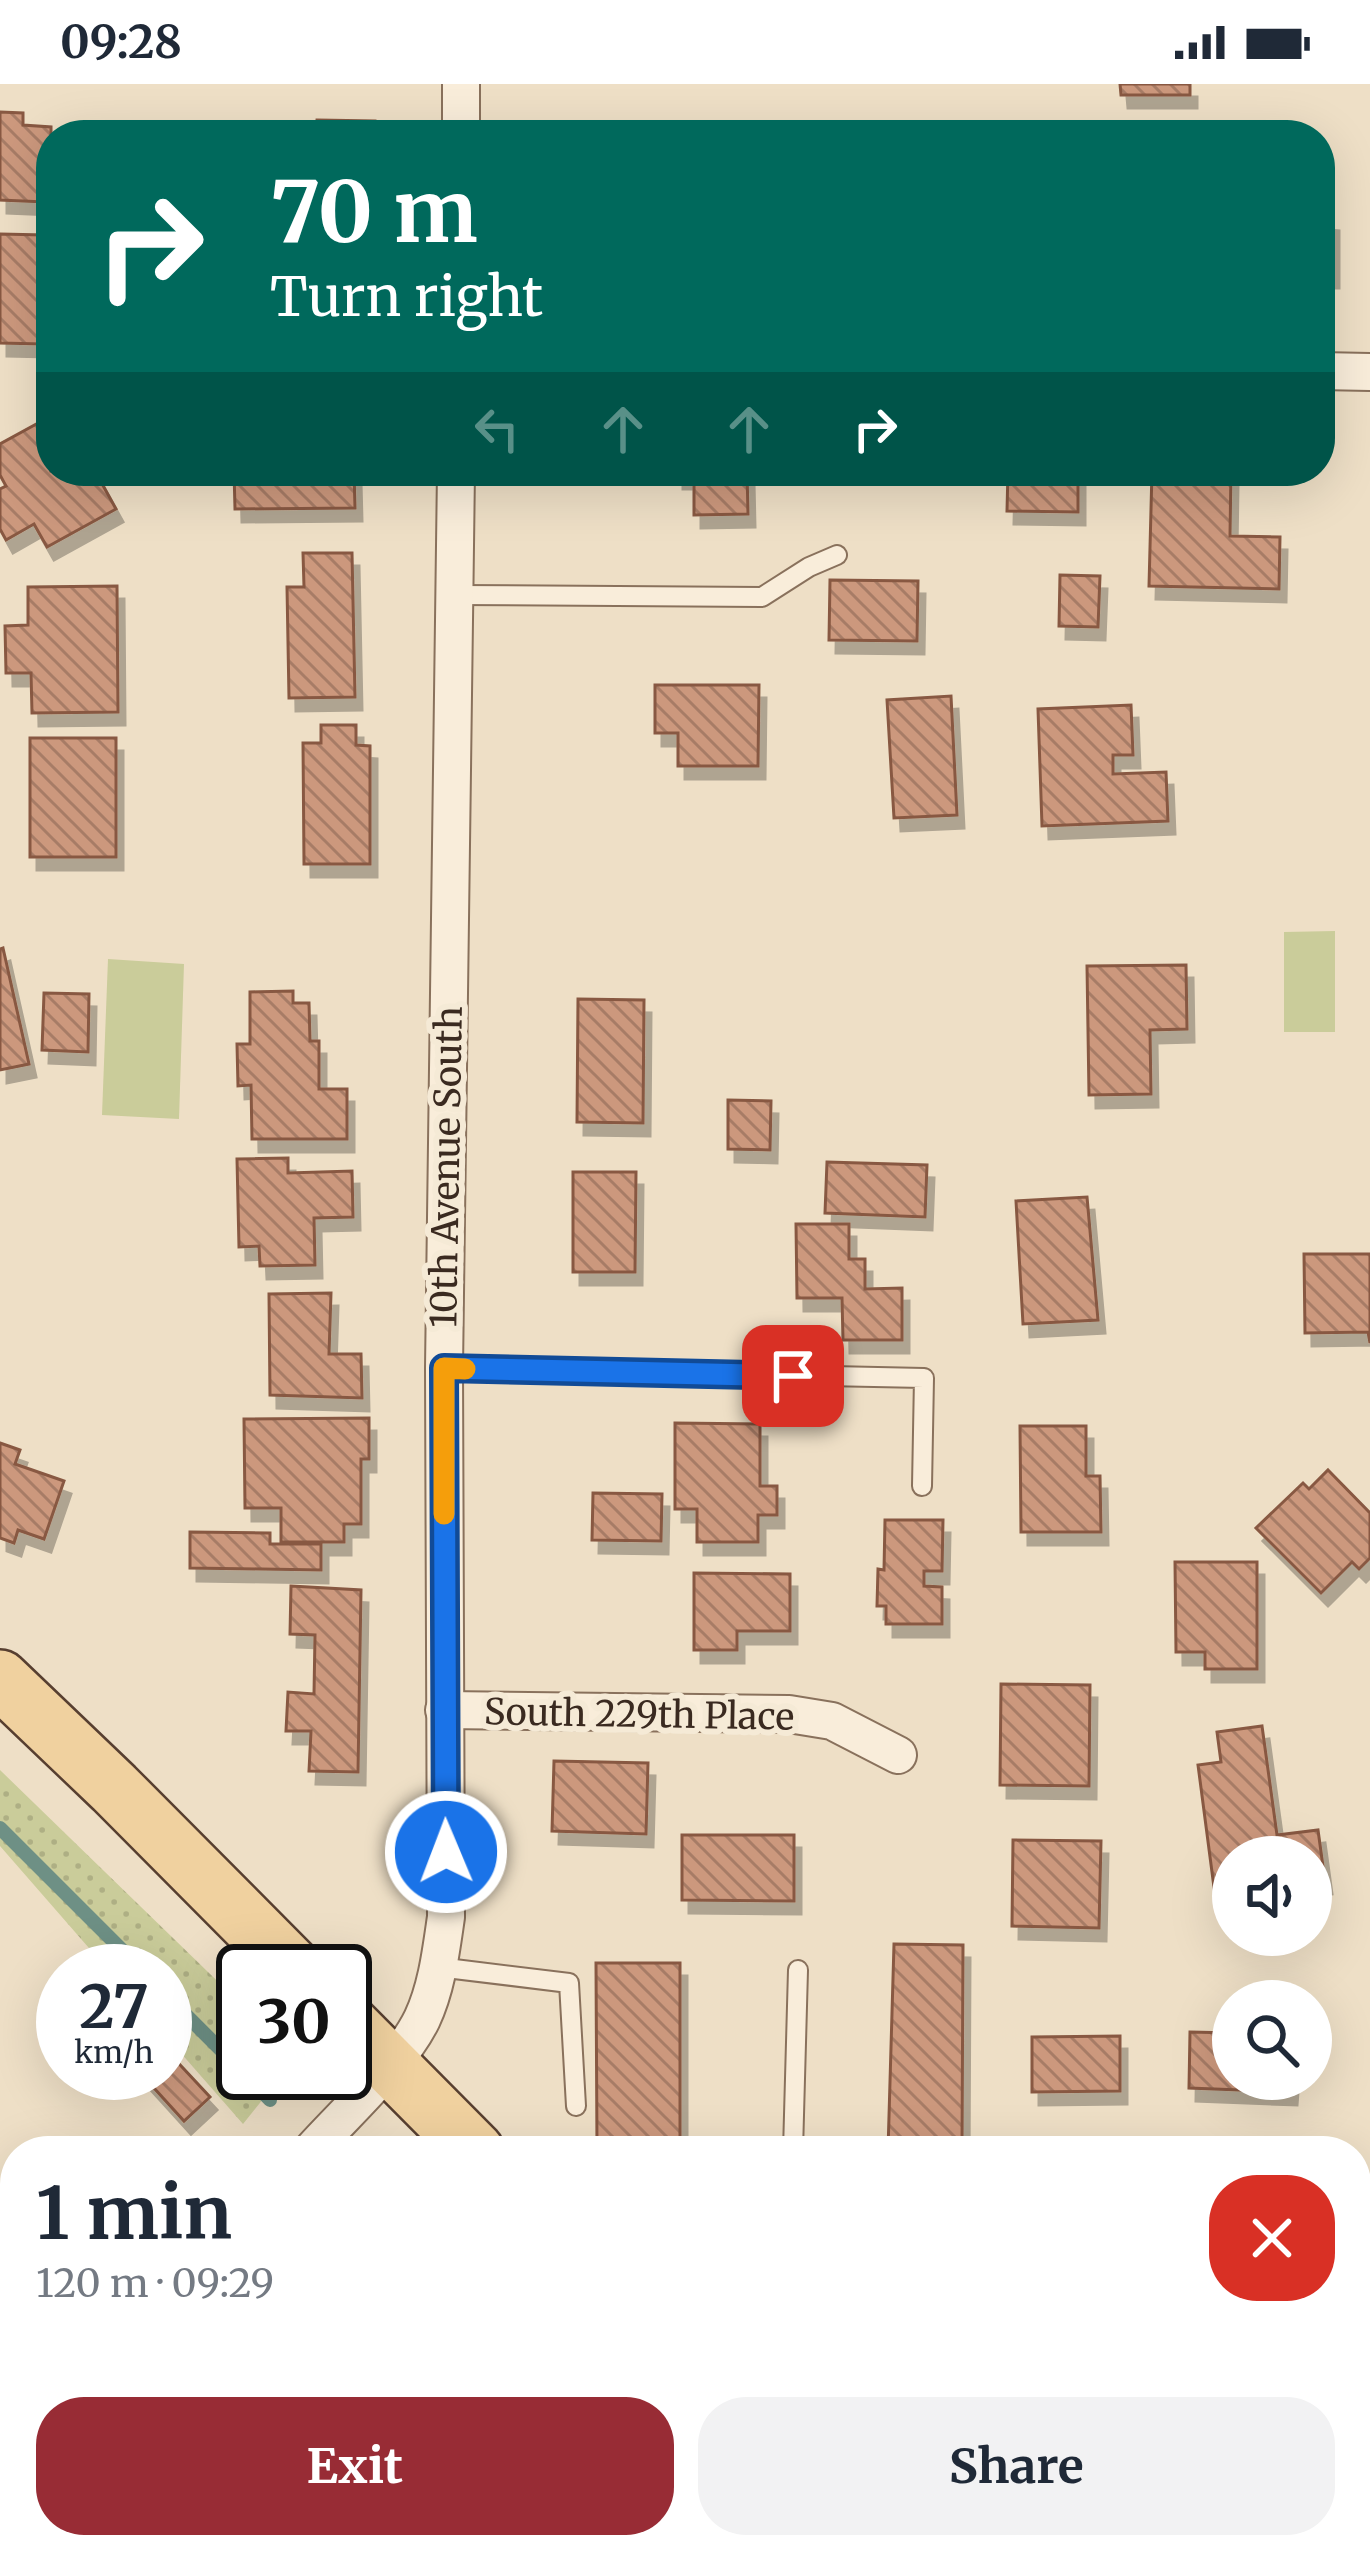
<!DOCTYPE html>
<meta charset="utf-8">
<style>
body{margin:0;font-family:Merriweather,serif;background:#f2f2f3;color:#1f2937;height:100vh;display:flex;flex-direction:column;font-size:45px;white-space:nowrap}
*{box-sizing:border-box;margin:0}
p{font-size:39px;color:#747a83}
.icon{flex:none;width:66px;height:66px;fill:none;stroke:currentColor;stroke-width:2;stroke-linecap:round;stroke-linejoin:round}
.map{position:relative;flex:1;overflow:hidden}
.panel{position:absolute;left:0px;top:2052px;width:1371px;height:423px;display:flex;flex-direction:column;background:#fff;border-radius:48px 48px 0 0;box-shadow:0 12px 48px #0002}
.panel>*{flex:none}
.banner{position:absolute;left:36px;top:36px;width:1299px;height:366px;border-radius:48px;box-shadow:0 12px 48px #0002;background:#00695c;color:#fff;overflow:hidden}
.buttons{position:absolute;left:1212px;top:1752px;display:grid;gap:24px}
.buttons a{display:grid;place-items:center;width:120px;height:120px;border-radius:50%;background:#fff;box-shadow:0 12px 48px #0002;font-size:60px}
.speed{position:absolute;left:36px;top:1860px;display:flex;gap:24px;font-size:60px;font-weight:700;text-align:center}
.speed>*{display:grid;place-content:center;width:156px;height:156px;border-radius:50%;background:#fff;box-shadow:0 12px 48px #0002;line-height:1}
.speed small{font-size:30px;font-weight:400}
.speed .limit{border:6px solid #111;border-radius:18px;background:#fff;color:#111}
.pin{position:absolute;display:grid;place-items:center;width:102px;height:102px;color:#fff;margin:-51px;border-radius:24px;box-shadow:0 6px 18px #0006}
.me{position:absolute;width:132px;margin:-66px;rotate:359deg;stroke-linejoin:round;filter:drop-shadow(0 0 9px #0008)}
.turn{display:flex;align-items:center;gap:42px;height:252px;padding:0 36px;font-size:54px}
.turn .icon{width:156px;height:156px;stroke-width:2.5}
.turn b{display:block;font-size:84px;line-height:102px}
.lanes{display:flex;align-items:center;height:114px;padding:0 36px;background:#0003;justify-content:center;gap:60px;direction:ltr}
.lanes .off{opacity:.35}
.round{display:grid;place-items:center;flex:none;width:126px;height:126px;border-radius:48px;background:#f2f2f3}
.head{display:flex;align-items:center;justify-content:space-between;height:204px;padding:0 36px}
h1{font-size:72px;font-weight:700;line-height:90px}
.primary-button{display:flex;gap:24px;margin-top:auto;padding:24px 36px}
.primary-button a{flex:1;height:138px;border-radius:48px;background:#982c35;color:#fff;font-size:48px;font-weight:700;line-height:138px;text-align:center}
.primary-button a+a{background:#f2f2f3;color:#1f2937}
.status{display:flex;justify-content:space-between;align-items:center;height:84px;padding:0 60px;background:#fff;direction:ltr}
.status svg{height:33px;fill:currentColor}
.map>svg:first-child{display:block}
.grass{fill:url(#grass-dots)}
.forest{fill:url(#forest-crowns)}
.pitch{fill:#cacc9a}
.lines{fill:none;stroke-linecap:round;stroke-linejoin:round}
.stream{stroke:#6e9085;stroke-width:14}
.building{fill:url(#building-back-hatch);stroke:#885942;stroke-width:3;filter:url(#shadow)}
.lane-casing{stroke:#89715c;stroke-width:22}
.street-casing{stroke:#89715c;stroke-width:40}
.primary-casing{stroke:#573f30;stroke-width:62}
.lane{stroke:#f9edda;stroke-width:18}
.street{stroke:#f9edda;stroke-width:36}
.primary{stroke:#f0d19f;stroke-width:57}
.route-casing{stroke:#114b97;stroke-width:30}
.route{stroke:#1a73e8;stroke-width:21}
.slow{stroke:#f59e0b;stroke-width:21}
.labels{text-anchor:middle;stroke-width:12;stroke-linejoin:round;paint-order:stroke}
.street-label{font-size:36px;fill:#3a2a20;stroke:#f5ead6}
</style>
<div class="status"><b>09:28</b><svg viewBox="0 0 49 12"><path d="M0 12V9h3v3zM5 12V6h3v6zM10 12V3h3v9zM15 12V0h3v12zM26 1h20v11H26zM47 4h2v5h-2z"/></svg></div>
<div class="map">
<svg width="1370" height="2473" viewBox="0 0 1370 2473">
<defs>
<pattern id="grass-dots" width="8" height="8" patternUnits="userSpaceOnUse" patternTransform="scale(3)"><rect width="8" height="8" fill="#cacc9a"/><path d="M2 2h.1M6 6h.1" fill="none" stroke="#aeaf84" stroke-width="1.8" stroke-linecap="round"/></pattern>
<pattern id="forest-crowns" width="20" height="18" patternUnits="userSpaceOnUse" patternTransform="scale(3)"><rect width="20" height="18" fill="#cacc9a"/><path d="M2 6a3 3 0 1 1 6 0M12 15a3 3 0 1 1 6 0" fill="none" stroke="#aeaf84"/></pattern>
<pattern id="building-back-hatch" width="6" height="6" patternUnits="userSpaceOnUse" patternTransform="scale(3)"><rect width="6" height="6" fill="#cc987d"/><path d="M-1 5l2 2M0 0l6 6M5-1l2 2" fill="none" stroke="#a77c66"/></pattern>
<filter id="shadow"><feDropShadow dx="7" dy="13" stdDeviation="0" flood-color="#0004"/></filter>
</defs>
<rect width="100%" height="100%" fill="#eedfc6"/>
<polygon class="grass" points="0,1686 243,1922 243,1989 284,1989 243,2040 165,1951 165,1887 109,1887 0,1762"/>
<g class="forest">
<polygon points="111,2460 255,2460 279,2473 97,2473"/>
<polygon points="334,2460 442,2460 441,2473 324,2473"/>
</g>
<g class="pitch">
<polygon points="1335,847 1335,948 1284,948 1284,848"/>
<polygon points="108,875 184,880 179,1035 102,1031"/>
</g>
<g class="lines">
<g class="stream">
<polyline points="0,1744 143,1887"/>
<polyline points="165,1910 243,1988"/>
<polyline points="244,1989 270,2016"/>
<polyline points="719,2460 765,2468 775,2473"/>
</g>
</g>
<g class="building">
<polygon points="1120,0 1190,0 1190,11 1121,11"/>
<polygon points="0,28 23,29 23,41 51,43 51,105 46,105 45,118 0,116"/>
<polygon points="317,36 375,37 375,51 316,51"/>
<polygon points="1320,133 1332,134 1332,191 1320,191"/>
<polygon points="0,150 44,151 42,260 0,259"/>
<polygon points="51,332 51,387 95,387 116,425 47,463 34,440 6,456 0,445 0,405 6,402 0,391 0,360"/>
<polygon points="234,387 354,387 355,424 235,425"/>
<polygon points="676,387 747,387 748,430 694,431 694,392 676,392"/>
<polygon points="1008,387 1078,387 1078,428 1007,427"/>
<polygon points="1152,387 1231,387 1230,452 1280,453 1279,505 1149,502"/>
<polygon points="303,469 352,469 355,613 289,614 287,503 304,503"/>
<polygon points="1060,491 1100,492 1098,543 1059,542"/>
<polygon points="830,496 918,497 917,557 829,556"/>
<polygon points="117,502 118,628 32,629 31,589 6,589 5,542 28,541 28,503"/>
<polygon points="655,601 759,601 758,682 678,682 678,649 655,649"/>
<polygon points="951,612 957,731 894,734 887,616"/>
<polygon points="1131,621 1133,671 1113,671 1113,690 1166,688 1168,737 1042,742 1038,625"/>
<polygon points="321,641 356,641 356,661 370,662 370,780 304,780 303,659 321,659"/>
<rect x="30" y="654" width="86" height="119"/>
<polygon points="3,864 29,980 0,986 0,865"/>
<polygon points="1186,881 1187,945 1150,946 1151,1010 1089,1011 1087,882"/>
<polygon points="293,907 293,919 309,919 310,957 319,957 319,1005 347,1005 347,1055 252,1055 251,1001 238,1002 237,960 250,960 250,908"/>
<polygon points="44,909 89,910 88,968 42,966"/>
<polygon points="578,915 644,916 643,1039 577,1038"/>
<polygon points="728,1016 771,1017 770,1066 728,1065"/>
<polygon points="288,1074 288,1089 352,1087 353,1133 314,1134 315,1181 260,1182 259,1162 239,1163 237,1075"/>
<polygon points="827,1078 927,1081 925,1133 825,1129"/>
<polygon points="573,1088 636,1088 635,1188 573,1188"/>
<polygon points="1087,1113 1098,1236 1023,1240 1016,1117"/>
<polygon points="796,1140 849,1140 849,1175 865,1175 865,1205 902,1204 902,1256 843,1256 842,1214 797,1214"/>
<polygon points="1304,1170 1370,1170 1370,1259 1368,1248 1305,1249"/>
<polygon points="331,1209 329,1270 361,1270 362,1314 270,1311 269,1210"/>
<polygon points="369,1334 369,1375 361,1375 361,1440 344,1440 344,1458 281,1458 281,1424 245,1424 244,1335"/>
<polygon points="675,1339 760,1340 760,1402 777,1402 777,1431 758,1431 758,1458 697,1458 697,1425 675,1425"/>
<polygon points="1020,1342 1086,1342 1086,1392 1100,1392 1101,1448 1021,1448"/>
<polygon points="0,1359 20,1366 15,1380 64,1397 44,1455 18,1446 14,1459 0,1454"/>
<polygon points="1328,1386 1370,1429 1370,1474 1359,1485 1352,1478 1321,1509 1256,1444 1303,1399 1309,1405"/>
<polygon points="593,1409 662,1410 661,1457 592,1456"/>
<polygon points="885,1436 943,1436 942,1487 924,1487 924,1502 942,1503 942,1540 886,1540 886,1522 877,1522 878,1485 884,1486"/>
<polygon points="190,1448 270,1449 270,1460 321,1460 321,1486 190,1484"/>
<polygon points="1175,1478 1257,1478 1257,1585 1205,1585 1205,1568 1176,1568"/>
<polygon points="694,1489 790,1490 790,1547 737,1547 737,1566 694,1566"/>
<polygon points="291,1502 361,1506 358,1688 309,1687 311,1647 286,1647 288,1608 314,1610 315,1551 290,1550"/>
<polygon points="1001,1600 1090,1601 1089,1702 1000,1701"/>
<polygon points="1262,1642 1277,1751 1318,1746 1325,1797 1311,1799 1311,1773 1233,1773 1233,1809 1215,1811 1198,1681 1221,1678 1217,1648"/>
<polygon points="554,1677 648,1679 646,1750 552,1747"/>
<polygon points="682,1751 794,1751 794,1817 682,1816"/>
<polygon points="1013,1756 1101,1757 1099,1844 1012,1842"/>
<polygon points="894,1860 963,1861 962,2067 888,2067"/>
<polygon points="596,1879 680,1879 680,2067 597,2067"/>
<polygon points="1190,1948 1233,1949 1233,1995 1291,1995 1290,2008 1189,2004"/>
<polygon points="1120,1952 1120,2007 1032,2008 1032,1953"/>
<polygon points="169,1969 210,2013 184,2037 144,1993 148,1989 165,1989 165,1973"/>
<rect x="1356" y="2325" width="14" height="50"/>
<polygon points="0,2367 15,2367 15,2435 0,2434"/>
</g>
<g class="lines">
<g class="lane-casing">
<g id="lane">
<polyline points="454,511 762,513 809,483 837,471"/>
<polyline points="444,1284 924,1294 922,1402"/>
<polyline points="438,1883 569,1899 576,2022"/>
<polyline points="793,2067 798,1886"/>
</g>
</g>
<g class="street-casing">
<g id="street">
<polyline points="461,51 461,0"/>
<polyline points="1320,287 1370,288"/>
<polyline points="444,1626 789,1630 832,1637 898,1671"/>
<path d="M311,2067C345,2029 400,1980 422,1935C437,1903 441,1867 446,1833L444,1284L456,387"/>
<polyline points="0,2171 15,2171"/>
<polyline points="1356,2206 1370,2207"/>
<polyline points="491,2473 493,2460"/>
</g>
</g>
<g class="primary-casing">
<g id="primary">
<polyline points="0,1595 114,1704 296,1887"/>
<polyline points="345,1936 475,2067"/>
<polyline points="868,2460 881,2473"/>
</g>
</g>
<use href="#lane" class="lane"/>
<use href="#street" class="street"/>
<use href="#primary" class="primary"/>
</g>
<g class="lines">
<g class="route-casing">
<polyline id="route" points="446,1768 444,1284 793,1292"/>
</g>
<use href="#route" class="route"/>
<polyline class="slow" points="444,1430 444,1284 465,1285"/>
</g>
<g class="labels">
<g class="street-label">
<text transform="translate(446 1083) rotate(-89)" y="13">10th Avenue South</text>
<text transform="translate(639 1630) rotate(1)" y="13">South 229th Place</text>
</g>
</g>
</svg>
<div class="buttons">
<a><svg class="icon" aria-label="sound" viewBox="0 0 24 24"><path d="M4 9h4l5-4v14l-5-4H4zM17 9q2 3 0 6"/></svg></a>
<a><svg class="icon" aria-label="search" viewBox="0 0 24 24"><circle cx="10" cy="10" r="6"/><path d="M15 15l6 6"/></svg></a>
</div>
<div class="speed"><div>27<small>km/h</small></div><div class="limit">30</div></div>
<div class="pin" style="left:793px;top:1292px;background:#d93025"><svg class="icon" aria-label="arrive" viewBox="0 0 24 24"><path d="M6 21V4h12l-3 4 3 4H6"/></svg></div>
<svg class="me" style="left:446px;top:1768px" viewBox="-20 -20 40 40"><circle r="17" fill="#1a73e8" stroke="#fff" stroke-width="3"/><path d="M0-11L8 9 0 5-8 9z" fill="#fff"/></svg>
<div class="banner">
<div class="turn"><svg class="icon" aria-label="right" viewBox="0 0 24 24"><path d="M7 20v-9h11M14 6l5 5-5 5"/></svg><div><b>70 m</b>Turn right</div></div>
<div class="lanes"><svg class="icon off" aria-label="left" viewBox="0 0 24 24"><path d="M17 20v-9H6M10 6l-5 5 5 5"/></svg><svg class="icon off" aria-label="ahead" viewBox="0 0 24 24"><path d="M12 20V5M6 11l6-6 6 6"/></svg><svg class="icon off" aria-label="ahead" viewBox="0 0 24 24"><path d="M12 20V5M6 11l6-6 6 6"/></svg><svg class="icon" aria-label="right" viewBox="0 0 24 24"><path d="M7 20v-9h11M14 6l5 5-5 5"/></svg></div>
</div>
<section class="panel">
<div class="head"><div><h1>1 min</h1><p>120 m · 09:29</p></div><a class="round" style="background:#d93025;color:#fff"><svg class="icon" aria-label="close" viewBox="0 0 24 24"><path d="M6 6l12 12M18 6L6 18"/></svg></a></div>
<div class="primary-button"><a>Exit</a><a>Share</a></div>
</section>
</div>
